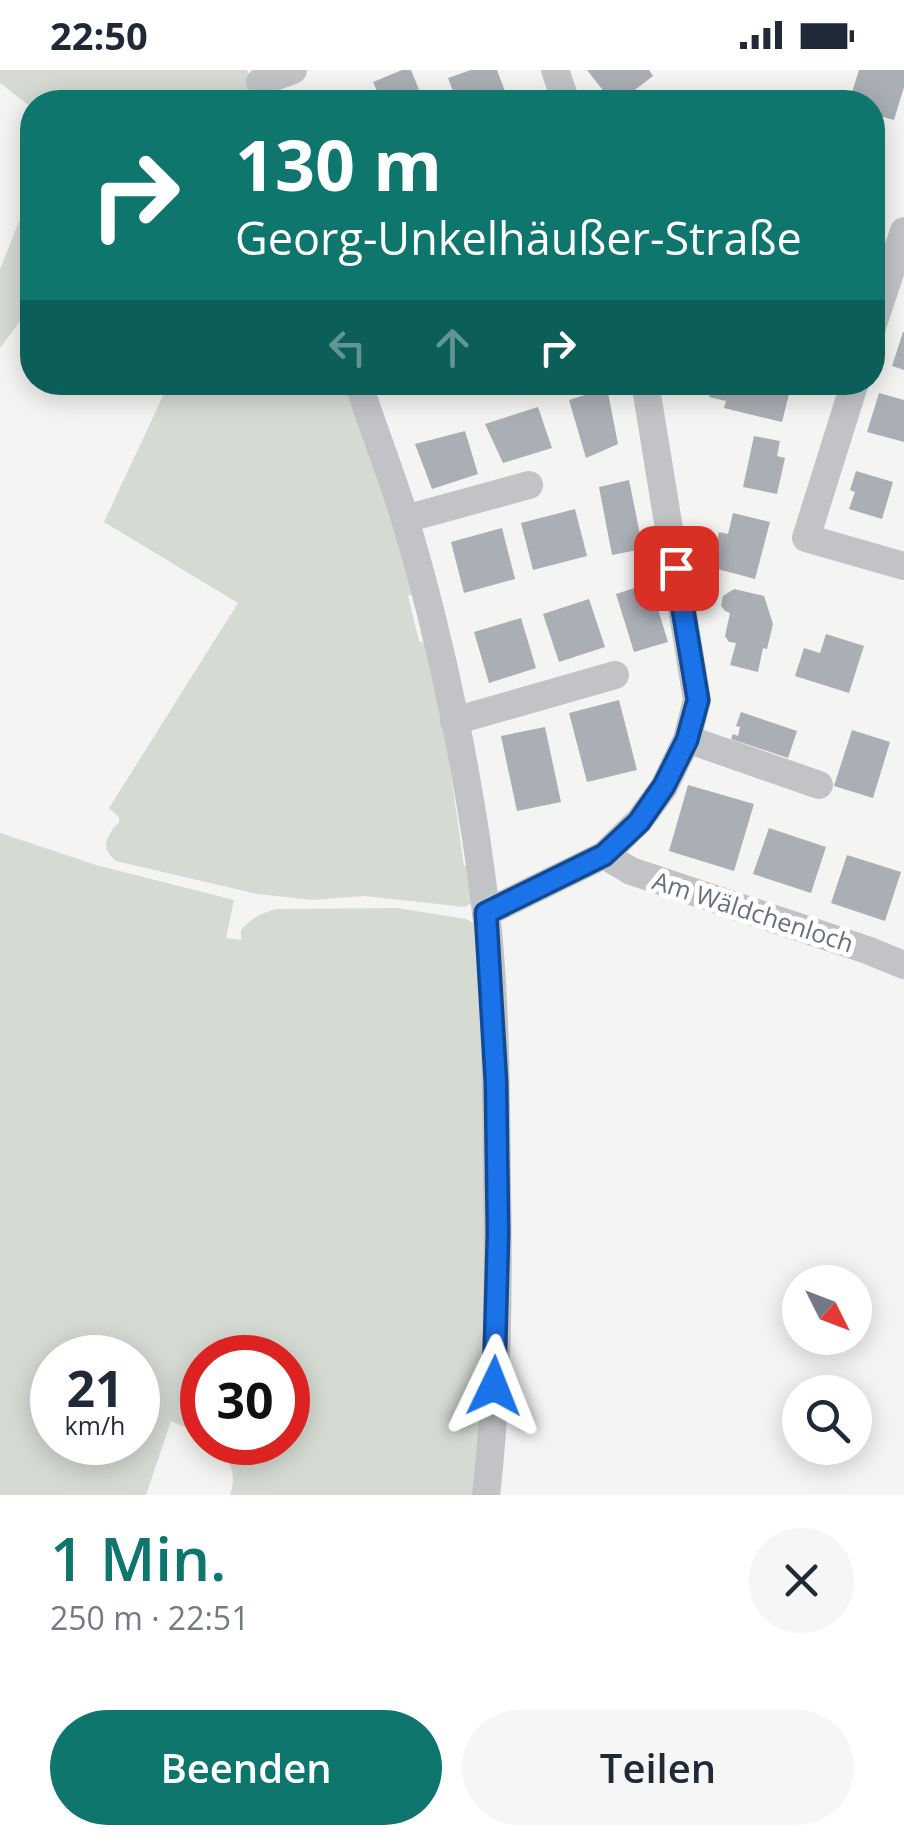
<!DOCTYPE html>
<html lang="de">
<meta charset="utf-8">
<style>
body{margin:0;font-family:"Open Sans",sans-serif;background:#f6f6f7;color:#1f2937;height:100vh;display:flex;flex-direction:column;font-size:38px;white-space:nowrap}
*{box-sizing:border-box;margin:0}
p{font-size:32px;color:#747a83}
.icon{flex:none;width:55px;height:55px;fill:none;stroke:currentColor;stroke-width:2;stroke-linecap:round;stroke-linejoin:round}
.map{position:relative;height:1425px;overflow:hidden}
.side{display:flex;flex-direction:column;background:#fff;flex:1}
.side>*{flex:none}
.guide{position:absolute;left:20px;top:20px;width:865px;height:305px;border-radius:40px;box-shadow:0 5px 25px #0003;background:#0f766e;color:#fff;overflow:hidden}
.needle{width:65px;rotate:132deg}
.buttons{position:absolute;left:782px;top:1195px;display:grid;gap:20px}
.buttons a{display:grid;place-items:center;width:90px;height:90px;border-radius:50%;background:#fff;box-shadow:0 5px 25px #0003;font-size:50px}
.speed{position:absolute;left:30px;top:1265px;display:flex;gap:20px;font-size:50px;font-weight:700;text-align:center}
.speed>*{display:grid;place-content:center;width:130px;height:130px;border-radius:50%;background:#fff;box-shadow:0 5px 25px #0003;line-height:1}
.speed small{font-size:25px;font-weight:400}
.speed .limit{border:15px solid #d22;background:#fff;color:#111}
.pin{position:absolute;display:grid;place-items:center;width:85px;height:85px;color:#fff;margin:-42px;border-radius:20px;box-shadow:0 5px 15px #0006}
.me{position:absolute;width:110px;margin:-55px;rotate:2deg;stroke-linejoin:round;filter:drop-shadow(0 0 8px #0008)}
.turn{display:flex;align-items:center;gap:35px;height:210px;padding:0 50px;font-size:45px}
.turn .icon{width:130px;height:130px;stroke-width:2.5}
.turn b{display:block;font-size:70px;line-height:85px}
.lanes{display:flex;align-items:center;height:95px;padding:0 50px;background:#0003;justify-content:center;gap:50px;direction:ltr}
.lanes .off{opacity:.35}
.round{display:grid;place-items:center;flex:none;width:105px;height:105px;border-radius:52px;background:#f6f6f7}
.overview{display:flex;align-items:center;justify-content:space-between;height:170px;padding:0 50px}
h1{font-size:60px;font-weight:600;line-height:75px;color:#0f766e}
.action{display:flex;gap:20px;margin-top:auto;padding:20px 50px}
.action a{flex:1;height:115px;border-radius:60px;background:#0f766e;color:#fff;font-size:40px;font-weight:600;line-height:115px;text-align:center}
.action a+a{background:#f6f6f7;color:#1f2937}
.status{display:flex;justify-content:space-between;align-items:center;height:70px;padding:0 50px;background:#fff;direction:ltr}
.status svg{height:28px;fill:currentColor}
.map>svg:first-child{display:block}
.green{fill:#d5dbd3;fill-rule:evenodd}
.building{fill:#aaaeb5}
.lines{fill:none;stroke-linecap:round;stroke-linejoin:round}
.minor{stroke:#c1c3c7;stroke-width:28}
.route-casing{stroke:#114b97;stroke-width:25}
.route{stroke:#1a73e8;stroke-width:18}
.labels{text-anchor:middle;stroke-width:10;stroke-linejoin:round;paint-order:stroke}
.street-label{font-size:25px;fill:#676f80;stroke:#fff}
</style>
<div class="status"><b>22:50</b><svg viewBox="0 0 49 12"><path d="M0 12V9h3v3zM5 12V6h3v6zM10 12V3h3v9zM15 12V0h3v12zM26 1h20v11H26zM47 4h2v5h-2z"/></svg></div>
<div class="map">
<svg width="904" height="1425" viewBox="0 0 904 1425">
<rect width="100%" height="100%" fill="#f4f5f2"/>
<g class="green">
<polygon points="0,0 247,0 259,32 32,32 32,38 0,13"/>
<polygon points="32,119 32,235 0,278 0,199"/>
<path d="M169,313H347L368,382L382,409L417,522L408,526L419,571L433,578L464,796H471L474,832L465,837L364,826L313,830L257,824L116,791C99,778 107,765 119,752V747L109,738L238,533L104,452Z"/>
<path d="M0,763L96,795L234,830L226,868L241,870V860C252,848 262,842 278,839L397,838L466,849L475,854L492,1186L475,1425H230C238,1400 229,1390 212,1373L288,1372V1288H202V1365L171,1351L146,1425H0ZM52,1288H138V1372H52Z"/>
</g>
<g class="building">
<polygon points="402,0 411,0 424,32 382,32 373,12"/>
<polygon points="471,0 497,0 509,32 457,32 448,8"/>
<polygon points="587,0 649,0 653,6 619,32 612,32"/>
<polygon points="859,0 904,0 904,17 894,50 872,44 872,32 849,32"/>
<polygon points="345,22 349,32 319,32"/>
<polygon points="903,262 904,262 904,300 892,296"/>
<polygon points="712,312 792,312 782,352 724,338 726,331 709,327"/>
<polygon points="607,318 618,374 586,388 569,330"/>
<polygon points="879,323 904,330 904,372 867,362"/>
<polygon points="538,337 552,378 503,393 485,354"/>
<polygon points="465,361 478,404 432,419 415,374"/>
<polygon points="754,366 780,371 777,386 785,388 777,424 743,417"/>
<polygon points="856,401 893,412 882,449 849,439 855,422 850,420"/>
<polygon points="629,410 643,479 612,485 599,417"/>
<polygon points="575,439 587,486 533,500 521,453"/>
<polygon points="733,443 770,452 755,509 710,497 719,462 728,464"/>
<polygon points="502,458 515,509 464,523 451,472"/>
<polygon points="650,513 668,572 634,582 616,524"/>
<polygon points="734,519 764,526 773,554 767,579 763,578 758,602 730,595 736,573 729,572 725,566 730,543 725,541 721,536 723,526"/>
<polygon points="589,529 605,577 559,592 543,544"/>
<polygon points="521,548 536,598 489,613 474,562"/>
<polygon points="826,564 864,576 849,623 795,606 804,578 820,583"/>
<polygon points="619,630 637,700 587,712 569,643"/>
<polygon points="741,642 797,661 788,688 731,669 733,664 738,666 740,657 736,656"/>
<polygon points="545,657 561,732 517,741 501,666"/>
<polygon points="852,660 890,672 873,728 834,716"/>
<polygon points="688,715 754,734 734,801 669,781"/>
<polygon points="769,758 826,777 811,823 753,804"/>
<polygon points="847,785 901,802 885,851 831,833"/>
</g>
<g class="lines">
<g class="minor">
<polyline points="555,0 566,32"/>
<polyline points="260,12 293,0"/>
<polyline points="872,257 904,161"/>
<path d="M358,312C373,358 391,403 405,449C442,572 471,714 486,842C496,931 496,1025 497,1115C499,1217 498,1323 486,1425"/>
<polyline points="855,312 806,468 904,496"/>
<polyline points="405,449 529,415"/>
<polyline points="454,651 615,605"/>
<polyline points="687,669 819,715"/>
<polyline points="604,785 631,801 867,880 904,895"/>
<polyline points="486,843 604,785 639,751 664,717 687,669 697,630 645,312"/>
</g>
</g>
<g class="lines">
<g class="route-casing">
<polyline id="route" points="494,1316 498,1163 496,1012 486,843 604,785 639,752 664,716 687,670 698,630 676,498"/>
</g>
<use href="#route" class="route"/>
</g>
<g class="labels">
<g class="street-label">
<text transform="translate(753 842) rotate(18)" y="9">Am Wäldchenloch</text>
</g>
</g>
</svg>
<div class="buttons">
<a><svg class="needle" viewBox="-14 -14 28 28"><path d="M0-13l5 13h-10z" fill="#e53935"/><path d="M0 13l5-13h-10z" fill="#747a83"/></svg></a>
<a><svg class="icon" aria-label="search" viewBox="0 0 24 24"><circle cx="10" cy="10" r="6"/><path d="M15 15l6 6"/></svg></a>
</div>
<div class="speed"><div>21<small>km/h</small></div><div class="limit">30</div></div>
<div class="pin" style="left:676px;top:498px;background:#d93025"><svg class="icon" aria-label="arrive" viewBox="0 0 24 24"><path d="M6 21V4h12l-3 4 3 4H6"/></svg></div>
<svg class="me" style="left:494px;top:1316px" viewBox="-20 -20 40 40"><path d="M0-17L14 15 0 8-14 15z" fill="#1a73e8" stroke="#fff" stroke-width="4"/></svg>
<div class="guide">
<div class="turn"><svg class="icon" aria-label="right" viewBox="0 0 24 24"><path d="M7 20v-9h11M14 6l5 5-5 5"/></svg><div><b>130 m</b>Georg-Unkelhäußer-Straße</div></div>
<div class="lanes"><svg class="icon off" aria-label="left" viewBox="0 0 24 24"><path d="M17 20v-9H6M10 6l-5 5 5 5"/></svg><svg class="icon off" aria-label="ahead" viewBox="0 0 24 24"><path d="M12 20V5M6 11l6-6 6 6"/></svg><svg class="icon" aria-label="right" viewBox="0 0 24 24"><path d="M7 20v-9h11M14 6l5 5-5 5"/></svg></div>
</div>
</div>
<section class="side">
<div class="overview"><div><h1>1 Min.</h1><p>250 m · 22:51</p></div><a class="round"><svg class="icon" aria-label="close" viewBox="0 0 24 24"><path d="M6 6l12 12M18 6L6 18"/></svg></a></div>
<div class="action"><a>Beenden</a><a>Teilen</a></div>
</section>
